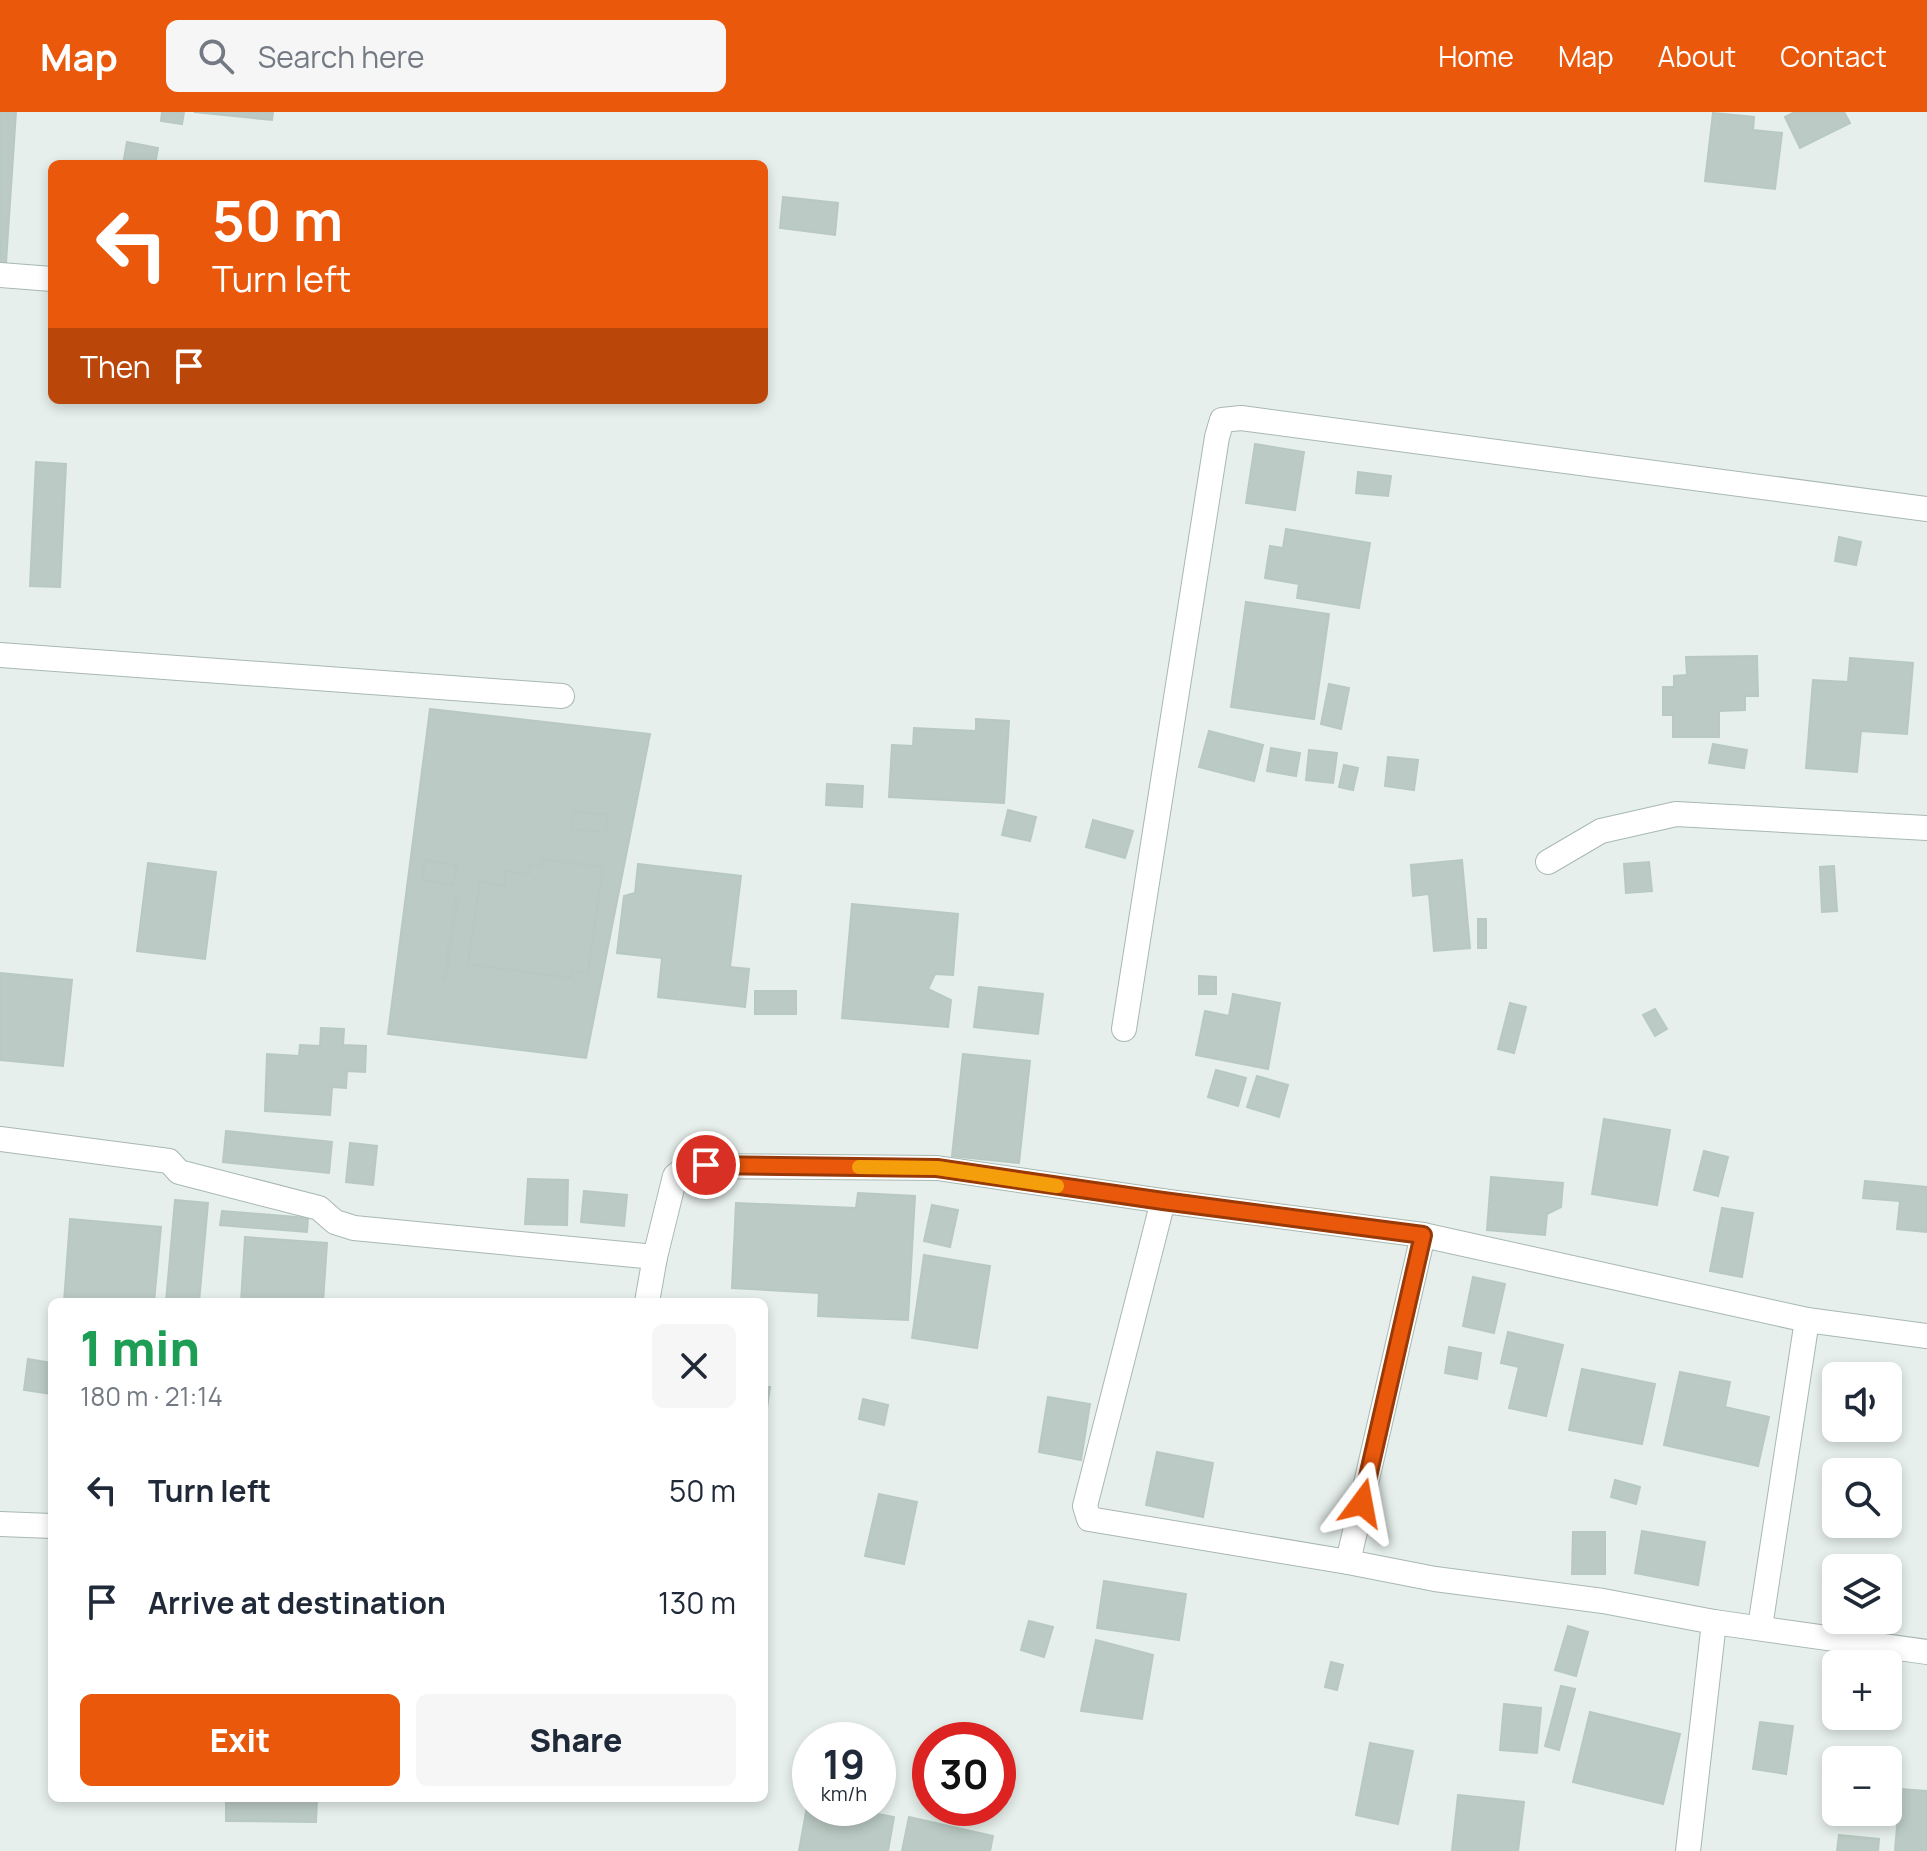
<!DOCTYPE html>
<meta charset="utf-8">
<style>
body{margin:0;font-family:Manrope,sans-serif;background:#f6f6f7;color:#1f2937;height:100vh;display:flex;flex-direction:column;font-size:30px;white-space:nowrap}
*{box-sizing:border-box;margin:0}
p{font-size:26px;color:#747a83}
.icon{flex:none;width:44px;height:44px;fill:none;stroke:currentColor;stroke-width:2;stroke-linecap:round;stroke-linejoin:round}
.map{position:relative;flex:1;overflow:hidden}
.panel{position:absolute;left:48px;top:1186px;width:720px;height:504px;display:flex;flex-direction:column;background:#fff;border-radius:12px;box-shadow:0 4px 12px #0003}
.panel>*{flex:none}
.guide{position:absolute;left:48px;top:48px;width:720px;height:244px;border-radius:12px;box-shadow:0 4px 12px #0003;background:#ea580c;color:#fff;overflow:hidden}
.fabs{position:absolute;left:1822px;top:1250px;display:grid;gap:16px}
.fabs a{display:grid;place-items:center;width:80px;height:80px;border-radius:12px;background:#fff;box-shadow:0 4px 12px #0003;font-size:40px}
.speed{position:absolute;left:792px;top:1610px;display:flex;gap:16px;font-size:40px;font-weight:700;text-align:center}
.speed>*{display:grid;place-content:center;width:104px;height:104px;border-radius:50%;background:#fff;box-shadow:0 4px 12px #0003;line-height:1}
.speed small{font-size:20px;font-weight:400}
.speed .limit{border:12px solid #d22;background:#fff;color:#111}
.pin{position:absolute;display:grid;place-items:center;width:68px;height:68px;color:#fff;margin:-34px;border:4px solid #fff;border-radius:50%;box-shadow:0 2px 8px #0007}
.me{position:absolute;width:88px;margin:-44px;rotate:13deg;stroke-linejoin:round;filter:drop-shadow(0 0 6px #0008)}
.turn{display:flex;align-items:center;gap:28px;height:168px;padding:0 32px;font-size:36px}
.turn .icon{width:104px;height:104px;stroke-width:2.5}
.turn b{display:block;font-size:56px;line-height:68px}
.then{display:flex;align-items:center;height:76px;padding:0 32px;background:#0003;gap:16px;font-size:30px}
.round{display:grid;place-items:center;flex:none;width:84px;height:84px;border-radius:12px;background:#f6f6f7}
.head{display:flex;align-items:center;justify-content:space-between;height:136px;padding:0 32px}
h1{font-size:48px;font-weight:800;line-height:60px;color:#1e9e55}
.primary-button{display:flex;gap:16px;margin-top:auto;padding:16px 32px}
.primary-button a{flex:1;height:92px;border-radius:12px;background:#ea580c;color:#fff;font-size:32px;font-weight:800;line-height:92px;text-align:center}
.primary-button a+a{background:#f6f6f7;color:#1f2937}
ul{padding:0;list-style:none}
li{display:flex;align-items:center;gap:24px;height:112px;padding:0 32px}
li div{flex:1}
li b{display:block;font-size:30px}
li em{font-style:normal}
header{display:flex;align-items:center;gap:48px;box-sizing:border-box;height:112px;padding:0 40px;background:#ea580c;color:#fff}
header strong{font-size:38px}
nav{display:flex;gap:44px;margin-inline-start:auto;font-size:28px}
.search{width:560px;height:72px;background:#f6f6f7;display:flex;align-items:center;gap:20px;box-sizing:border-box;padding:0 28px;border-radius:12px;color:#747a83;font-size:30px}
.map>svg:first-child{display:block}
.building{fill:#bbcac4;stroke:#b8c9c2;stroke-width:2}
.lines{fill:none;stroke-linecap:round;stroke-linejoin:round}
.street-casing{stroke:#a8b8b2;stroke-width:26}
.street{stroke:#fff;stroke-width:24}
.route-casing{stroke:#983908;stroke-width:20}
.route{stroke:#ea580c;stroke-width:14}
.slow{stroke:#f59e0b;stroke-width:14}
</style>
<header>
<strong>Map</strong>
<div class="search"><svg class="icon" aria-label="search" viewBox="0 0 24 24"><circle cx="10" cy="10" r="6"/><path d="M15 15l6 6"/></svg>Search here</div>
<nav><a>Home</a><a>Map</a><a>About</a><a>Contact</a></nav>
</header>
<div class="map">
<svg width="1927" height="1739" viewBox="0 0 1927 1739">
<rect width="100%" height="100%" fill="#e6efeb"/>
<g class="building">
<polygon points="0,0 16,0 6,151 0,150"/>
<polygon points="162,0 184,0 182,12 161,9"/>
<polygon points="194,0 273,0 272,8"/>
<polygon points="1795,0 1844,0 1850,11 1800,36 1785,5"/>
<polygon points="1713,1 1754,5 1753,18 1782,21 1775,77 1705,69"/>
<polygon points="127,30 158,36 155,52 123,52"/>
<polygon points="783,85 838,91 835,123 780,116"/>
<polygon points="1255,332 1304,340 1295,398 1246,391"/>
<polygon points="36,350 66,352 60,475 30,474"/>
<polygon points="1358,360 1391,364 1388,384 1356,381"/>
<polygon points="1286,417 1370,431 1359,496 1297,486 1299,472 1265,466 1270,434 1283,436"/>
<polygon points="1839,425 1861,430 1856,453 1835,449"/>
<polygon points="1246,490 1329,502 1314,607 1231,595"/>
<polygon points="1757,544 1758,584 1745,584 1745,598 1719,599 1719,625 1673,625 1673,603 1663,603 1663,575 1674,575 1674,564 1687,563 1686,545"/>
<polygon points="1850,546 1913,551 1907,622 1861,619 1857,660 1806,656 1813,568 1848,570"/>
<polygon points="1329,572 1349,576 1341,617 1321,612"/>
<polygon points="430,597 650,622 586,946 388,922"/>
<polygon points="976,607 1009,609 1004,691 889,685 892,633 913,634 914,616 976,619"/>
<polygon points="1209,619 1263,633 1254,669 1199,655"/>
<polygon points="1713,632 1747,638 1744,656 1709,651"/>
<polygon points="1271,636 1300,641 1296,664 1267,659"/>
<polygon points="1309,638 1337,641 1333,671 1306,668"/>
<polygon points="1388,645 1418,648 1414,678 1385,674"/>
<polygon points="1344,653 1358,656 1353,678 1339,675"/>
<polygon points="827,672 863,674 862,695 826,693"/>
<polygon points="1008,698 1036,705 1030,729 1002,723"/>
<polygon points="573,700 607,702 606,720 572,717"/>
<polygon points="1093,708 1133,719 1125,746 1086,735"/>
<polygon points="542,747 603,755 588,861 572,858 571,866 468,852 480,770 504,774 506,759 529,762 531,752 541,754"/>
<polygon points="425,748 457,753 453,773 422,768"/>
<polygon points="1462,748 1470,836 1434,839 1429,782 1413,784 1411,753"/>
<polygon points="1649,750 1652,779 1626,781 1624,752"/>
<polygon points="148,751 216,760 205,847 137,839"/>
<polygon points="638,752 741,764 730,855 749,857 745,895 658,885 662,846 617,841 624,784 635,781"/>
<polygon points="1834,754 1837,799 1822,800 1820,755"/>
<polygon points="455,787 458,788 446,867 444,867"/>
<polygon points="852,792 958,802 953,863 935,862 928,877 951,888 948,915 842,906"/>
<rect x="1478" y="807" width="8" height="29"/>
<polygon points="0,861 72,868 63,954 0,948"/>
<polygon points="1199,864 1216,865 1216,882 1199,882"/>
<polygon points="979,875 1043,882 1038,922 974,915"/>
<rect x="755" y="879" width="41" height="23"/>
<polygon points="1233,882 1280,891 1268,957 1196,943 1205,899 1229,904"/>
<polygon points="1510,891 1526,895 1514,941 1498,937"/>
<polygon points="1655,897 1667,917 1655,924 1643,903"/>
<polygon points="321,916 344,917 343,933 366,934 365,960 347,959 346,976 332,975 330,1003 265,999 267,942 299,944 300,933 320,934"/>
<polygon points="963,942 1030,949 1019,1051 952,1044"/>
<polygon points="1216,958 1246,966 1238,994 1208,985"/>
<polygon points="1257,964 1288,973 1279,1005 1247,995"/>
<polygon points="1604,1007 1670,1018 1657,1093 1592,1082"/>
<polygon points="226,1019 332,1030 329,1061 223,1050"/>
<polygon points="350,1031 377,1034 373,1073 346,1070"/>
<polygon points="1704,1039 1728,1045 1718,1084 1694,1078"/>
<polygon points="1491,1065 1563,1071 1561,1095 1547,1102 1545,1123 1487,1118"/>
<polygon points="528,1067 568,1068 567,1113 525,1112"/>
<polygon points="1865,1069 1927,1075 1927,1120 1897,1117 1900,1089 1863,1086"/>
<polygon points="584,1079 627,1083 624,1114 581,1110"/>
<polygon points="858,1081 915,1084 908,1208 818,1204 819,1181 732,1176 736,1091 856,1096"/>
<polygon points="175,1088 208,1091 199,1190 166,1190"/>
<polygon points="932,1093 958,1098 950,1135 924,1129"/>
<polygon points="1722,1096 1753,1101 1742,1165 1710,1159"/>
<polygon points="222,1099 308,1106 307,1120 220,1113"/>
<polygon points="70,1107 161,1115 154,1190 64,1190"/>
<polygon points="245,1125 327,1131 323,1190 241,1190"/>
<polygon points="924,1143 990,1154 977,1236 912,1226"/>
<polygon points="1473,1165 1505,1172 1494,1221 1463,1214"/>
<polygon points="1508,1220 1563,1233 1546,1304 1509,1296 1519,1255 1501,1251"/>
<polygon points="1449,1235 1481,1241 1477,1267 1445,1261"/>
<polygon points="28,1247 52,1251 52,1282 24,1278"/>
<polygon points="1582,1257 1655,1272 1642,1332 1569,1318"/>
<polygon points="1680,1260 1730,1270 1725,1295 1769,1305 1758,1354 1664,1333"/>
<polygon points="764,1275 770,1275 767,1296 764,1296"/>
<polygon points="1048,1285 1090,1292 1081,1348 1039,1340"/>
<polygon points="863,1287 888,1293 884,1313 859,1307"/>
<polygon points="1157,1340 1213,1351 1203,1405 1146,1393"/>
<polygon points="1615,1368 1640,1375 1636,1392 1611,1385"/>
<polygon points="879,1382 917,1390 904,1452 865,1444"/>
<polygon points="1642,1419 1705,1430 1698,1473 1635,1461"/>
<polygon points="1573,1420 1605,1420 1605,1462 1572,1462"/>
<polygon points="1104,1469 1186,1482 1179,1528 1097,1516"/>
<polygon points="1029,1509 1053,1515 1044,1545 1021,1538"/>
<polygon points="1568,1514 1588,1520 1576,1564 1555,1558"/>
<polygon points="1096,1528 1153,1543 1142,1607 1081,1599"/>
<polygon points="1331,1550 1343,1553 1337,1578 1325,1575"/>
<polygon points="1561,1574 1575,1577 1559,1638 1545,1634"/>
<polygon points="1504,1592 1541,1596 1537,1641 1500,1638"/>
<polygon points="1590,1600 1680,1622 1663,1692 1573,1670"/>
<polygon points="1760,1610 1793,1614 1786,1662 1753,1657"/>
<polygon points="1370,1631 1413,1639 1398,1712 1356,1703"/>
<polygon points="1900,1677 1927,1679 1927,1739 1895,1739"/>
<polygon points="1458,1683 1524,1690 1518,1739 1452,1739"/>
<polygon points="226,1686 317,1686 316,1710 226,1709"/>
<polygon points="808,1689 810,1696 846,1696 894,1705 888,1739 799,1739"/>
<polygon points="909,1705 993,1724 990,1739 902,1739"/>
<polygon points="1839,1723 1879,1727 1878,1739 1837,1739"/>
</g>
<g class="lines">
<g class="street-casing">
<g id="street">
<polyline points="0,163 52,167"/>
<polyline points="0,543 562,584"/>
<polyline points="1548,750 1601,719 1676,702 1927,716"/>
<polyline points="1124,917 1217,325 1222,308 1241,306 1927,397"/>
<polyline points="0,1027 169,1049 179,1060 319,1096 335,1110 354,1116 655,1145"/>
<polyline points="1163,1089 1085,1394 1089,1407 1348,1450"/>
<polyline points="1423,1123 1348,1450 1435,1467 1603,1489 1714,1510 1927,1540"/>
<polyline points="647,1190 655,1145 675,1064 688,1054 937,1056 1163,1089 1423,1123 1807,1208 1927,1224"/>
<polyline points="0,1412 52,1414"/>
<polyline points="1760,1515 1807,1208"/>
<polyline points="1688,1739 1714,1510"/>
</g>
</g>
<use href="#street" class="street"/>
</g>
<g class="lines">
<g class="route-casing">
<polyline id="route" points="706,1053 937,1056 1163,1089 1423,1123 1362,1391"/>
</g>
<use href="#route" class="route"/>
<polyline class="slow" points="859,1055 937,1056 1057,1074"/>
</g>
</svg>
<div class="fabs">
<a><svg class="icon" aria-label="sound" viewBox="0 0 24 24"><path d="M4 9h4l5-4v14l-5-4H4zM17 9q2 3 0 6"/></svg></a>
<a><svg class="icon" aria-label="search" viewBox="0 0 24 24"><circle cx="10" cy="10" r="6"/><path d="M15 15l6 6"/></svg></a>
<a><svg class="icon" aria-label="layers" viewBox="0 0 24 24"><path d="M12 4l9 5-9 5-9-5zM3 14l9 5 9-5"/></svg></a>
<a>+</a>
<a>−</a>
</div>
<div class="speed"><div>19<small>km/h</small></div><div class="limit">30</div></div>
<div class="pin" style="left:706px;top:1053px;background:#d93025"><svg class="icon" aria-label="arrive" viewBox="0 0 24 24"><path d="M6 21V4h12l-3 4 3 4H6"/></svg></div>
<svg class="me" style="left:1362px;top:1391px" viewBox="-20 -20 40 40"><path d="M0-17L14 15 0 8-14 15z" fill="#ea580c" stroke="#fff" stroke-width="4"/></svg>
<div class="guide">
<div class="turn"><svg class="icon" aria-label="left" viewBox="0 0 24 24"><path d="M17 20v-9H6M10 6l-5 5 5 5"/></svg><div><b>50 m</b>Turn left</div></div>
<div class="then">Then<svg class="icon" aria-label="arrive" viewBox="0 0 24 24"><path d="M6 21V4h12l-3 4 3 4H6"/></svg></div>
</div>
<section class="panel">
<div class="head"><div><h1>1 min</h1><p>180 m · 21:14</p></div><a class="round"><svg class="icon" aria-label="close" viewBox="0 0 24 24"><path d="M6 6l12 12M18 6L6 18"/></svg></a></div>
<ul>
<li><svg class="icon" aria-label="left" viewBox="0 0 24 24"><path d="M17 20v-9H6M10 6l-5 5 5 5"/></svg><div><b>Turn left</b></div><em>50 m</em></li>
<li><svg class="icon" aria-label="arrive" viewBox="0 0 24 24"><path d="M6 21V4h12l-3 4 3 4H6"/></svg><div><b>Arrive at destination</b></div><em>130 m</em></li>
</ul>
<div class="primary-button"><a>Exit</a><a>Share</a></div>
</section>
</div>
